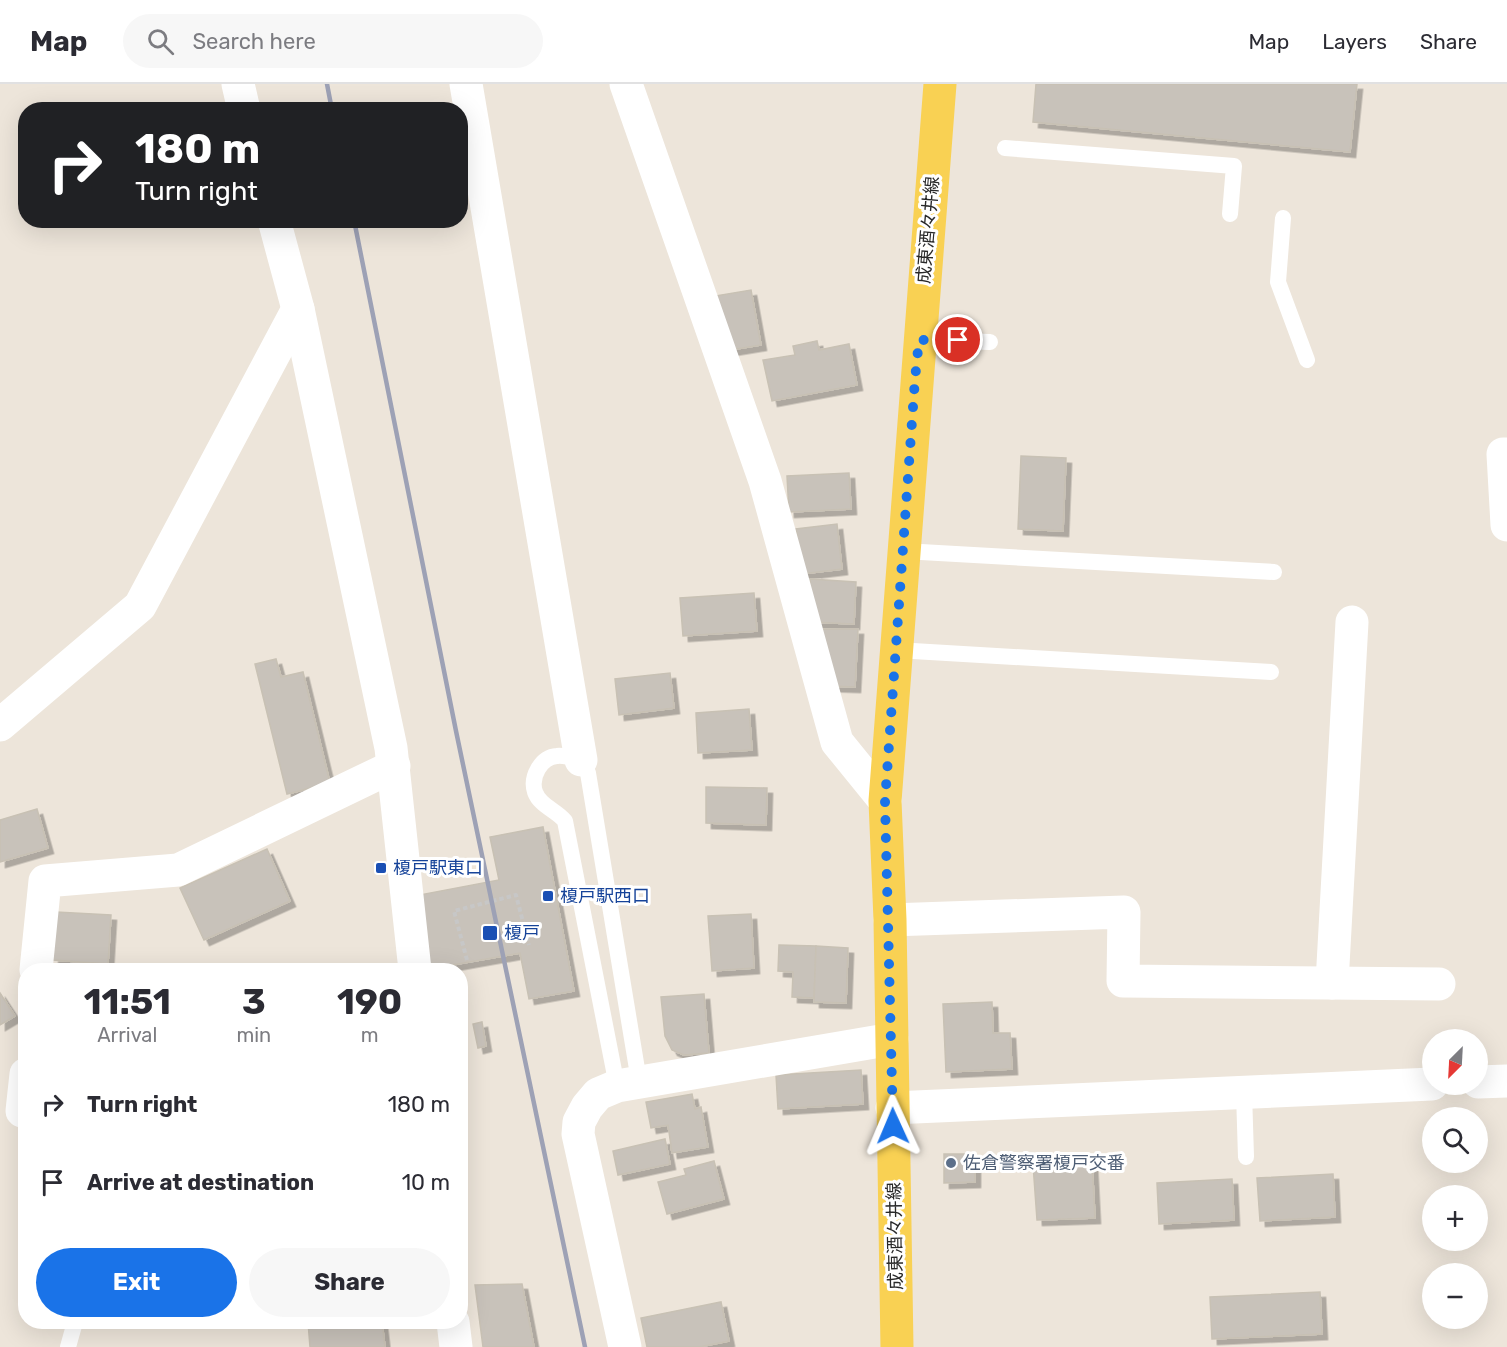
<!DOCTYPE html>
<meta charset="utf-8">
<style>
body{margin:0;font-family:Rubik,"Noto Sans JP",sans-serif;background:#f7f7f7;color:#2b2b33;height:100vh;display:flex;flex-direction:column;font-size:22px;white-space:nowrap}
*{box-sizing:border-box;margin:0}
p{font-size:20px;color:#7c7c81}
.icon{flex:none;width:33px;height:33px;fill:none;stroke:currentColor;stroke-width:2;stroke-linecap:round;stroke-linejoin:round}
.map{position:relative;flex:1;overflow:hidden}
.details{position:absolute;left:18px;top:879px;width:450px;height:366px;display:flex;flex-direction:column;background:#fff;border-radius:24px;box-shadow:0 6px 24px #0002}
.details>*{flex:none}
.guide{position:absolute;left:18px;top:18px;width:450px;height:126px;border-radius:24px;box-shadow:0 6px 24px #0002;background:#202124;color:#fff;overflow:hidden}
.needle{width:39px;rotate:204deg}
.fabs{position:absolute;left:1422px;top:945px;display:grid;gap:12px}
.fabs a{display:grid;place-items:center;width:66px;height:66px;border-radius:50%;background:#fff;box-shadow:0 6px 24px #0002;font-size:30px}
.pin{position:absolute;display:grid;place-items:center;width:51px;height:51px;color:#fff;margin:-26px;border:3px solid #fff;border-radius:50%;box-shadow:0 2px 6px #0007}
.me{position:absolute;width:66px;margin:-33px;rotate:359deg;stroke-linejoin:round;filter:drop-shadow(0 0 4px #0008)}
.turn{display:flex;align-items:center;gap:21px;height:126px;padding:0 18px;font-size:27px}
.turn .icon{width:78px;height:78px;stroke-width:2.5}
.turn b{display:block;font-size:42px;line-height:51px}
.eta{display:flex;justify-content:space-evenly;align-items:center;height:102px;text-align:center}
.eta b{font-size:36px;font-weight:700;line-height:42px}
.action{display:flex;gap:12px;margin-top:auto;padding:12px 18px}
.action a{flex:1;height:69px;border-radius:36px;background:#1a73e8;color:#fff;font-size:24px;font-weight:700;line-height:69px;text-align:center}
.action a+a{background:#f7f7f7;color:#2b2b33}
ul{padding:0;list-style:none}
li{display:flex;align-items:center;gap:18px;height:78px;padding:0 18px}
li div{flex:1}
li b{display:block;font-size:22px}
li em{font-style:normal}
header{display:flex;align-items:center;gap:36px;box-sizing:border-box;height:84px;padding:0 30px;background:#fff;border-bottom:2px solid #e1e1e2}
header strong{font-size:28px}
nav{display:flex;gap:33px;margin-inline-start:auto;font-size:21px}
.search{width:420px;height:54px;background:#f7f7f7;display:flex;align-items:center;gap:15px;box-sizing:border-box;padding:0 21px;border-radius:33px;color:#7c7c81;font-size:22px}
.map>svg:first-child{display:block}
.building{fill:#c8c2ba;stroke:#c8c1b4;stroke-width:1.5;filter:url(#shadow)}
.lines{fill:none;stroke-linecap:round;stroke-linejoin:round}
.path{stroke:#c7c7c7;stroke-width:4;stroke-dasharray:4.5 3;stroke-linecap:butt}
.lane{stroke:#fff;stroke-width:16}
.street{stroke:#fff;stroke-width:33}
.secondary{stroke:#fff;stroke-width:33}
.primary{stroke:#f9d153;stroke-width:33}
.rail{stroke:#9da1b5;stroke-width:4.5}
.route{stroke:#1a73e8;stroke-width:10;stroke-dasharray:0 18}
.transit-dot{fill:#1a4fb4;stroke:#fff;stroke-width:2}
.service-dot{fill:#5c6f8a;stroke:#fff;stroke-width:2}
.labels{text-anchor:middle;stroke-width:6;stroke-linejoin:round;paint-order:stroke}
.street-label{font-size:18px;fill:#292929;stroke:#fff}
.transit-label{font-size:18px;fill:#164399;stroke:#fff;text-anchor:start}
.service-label{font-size:18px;fill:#4e5e75;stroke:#fff;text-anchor:start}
</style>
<header>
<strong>Map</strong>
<div class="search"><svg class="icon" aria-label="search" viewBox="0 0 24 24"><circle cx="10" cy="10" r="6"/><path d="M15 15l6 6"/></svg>Search here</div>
<nav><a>Map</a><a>Layers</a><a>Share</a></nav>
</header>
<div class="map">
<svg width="1507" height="1263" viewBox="0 0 1507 1263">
<defs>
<filter id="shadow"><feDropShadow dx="5.5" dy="5.5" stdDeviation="0" flood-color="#0004"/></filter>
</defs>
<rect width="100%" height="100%" fill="#ede5da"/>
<g class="building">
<polygon points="1036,0 1357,0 1350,68 1033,38"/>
<polygon points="751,206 761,261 725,267 715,212"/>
<polygon points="817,257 819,266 849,260 857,301 772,317 763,276 795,271 793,262"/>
<polygon points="1021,372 1066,374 1063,447 1018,445"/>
<polygon points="849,389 851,425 789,428 787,392"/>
<polygon points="837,440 842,485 802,490 796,445"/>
<polygon points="810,495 856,498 854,540 809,538"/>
<polygon points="754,509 757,547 683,552 680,514"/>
<polygon points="819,545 858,545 855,603 827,602"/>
<polygon points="276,575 281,593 303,588 330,699 287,710 255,580"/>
<polygon points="670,589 674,624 619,631 615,595"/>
<polygon points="749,625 752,666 698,669 696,629"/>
<polygon points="706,703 767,704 766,741 706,739"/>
<polygon points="37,725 48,764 0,778 0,736"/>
<polygon points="543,743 574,907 529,915 520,869 425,886 409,813 499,796 490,753"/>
<polygon points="267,765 290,817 204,856 180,804"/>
<polygon points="56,828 111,831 108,880 53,876"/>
<polygon points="751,830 754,884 712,887 708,832"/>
<polygon points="779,861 816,862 814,914 792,913 793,888 778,887"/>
<polygon points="816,862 848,864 846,919 814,918"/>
<polygon points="0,909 15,932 0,941"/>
<polygon points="704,910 709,969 684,971 672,966 665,952 661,913"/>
<polygon points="992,918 993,949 1010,949 1012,985 946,988 943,920"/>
<polygon points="482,938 486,962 478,964 473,940"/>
<polygon points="861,986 863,1020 778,1025 776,991"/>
<polygon points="692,1010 695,1025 701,1023 708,1063 672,1069 668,1041 651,1044 646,1018"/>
<polygon points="665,1055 670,1080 618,1091 613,1067"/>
<polygon points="944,1070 975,1070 975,1098 944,1099"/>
<polygon points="714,1077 724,1115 667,1130 658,1098 686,1091 684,1085"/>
<polygon points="1092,1077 1095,1134 1037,1136 1033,1080"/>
<polygon points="1333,1090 1335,1133 1260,1137 1257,1094"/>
<polygon points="1232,1095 1234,1136 1159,1140 1157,1099"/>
<polygon points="522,1200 534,1263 483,1263 475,1201"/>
<polygon points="1320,1208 1322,1250 1212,1255 1210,1213"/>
<polygon points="721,1218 729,1257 699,1263 647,1263 641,1234"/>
<polygon points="308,1238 382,1238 385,1263 310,1263"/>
</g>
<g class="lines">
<polyline class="path" points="467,876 454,827 516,811 529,861"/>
<g class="lane">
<polyline points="1005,64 1234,82 1230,130"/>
<polyline points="1283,134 1278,198 1307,276"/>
<polyline points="919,256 990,258"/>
<polyline points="903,467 1274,488"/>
<polyline points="896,566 1271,588"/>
<path d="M617,1002L565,737C556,726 540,722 535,708C530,693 541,673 557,672C564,671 573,674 581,676L588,689L639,997"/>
<polyline points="1244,1009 1246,1073"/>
<polyline points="68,1263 75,1238"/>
</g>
<g class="street">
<polyline points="466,0 581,676"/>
<polyline points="626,0 765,397 837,658 885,717"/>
<polyline points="1507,370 1503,370 1507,441"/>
<polyline points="0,641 140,522 298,225"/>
<polyline points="890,836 1124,828 1123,897 1439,900"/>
<polyline points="36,886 45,797 178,786 394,682"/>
<polyline points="1332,899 1352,538"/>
<polyline points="22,1027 26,990"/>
<polyline points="625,1263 578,1050 579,1038 587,1023 598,1010 617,1002 892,955"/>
</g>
<g class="secondary">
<polyline points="238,0 244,26"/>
<polyline points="274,136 298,225 391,664 415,886"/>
<polyline points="1478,998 1507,997"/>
<polyline points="892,1024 1432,1000"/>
<polyline points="453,1238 456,1263"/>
</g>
<polyline class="primary" points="897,1263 890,836 885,717 940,0"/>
<g class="rail">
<polyline points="327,0 332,26"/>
<polyline points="354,136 456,647 585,1263"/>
</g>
</g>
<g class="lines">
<polyline class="route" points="893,1042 885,717 915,295 919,256 958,256"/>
</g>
<g class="transit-dot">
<rect x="375" y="778" width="12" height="12" rx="3"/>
<rect x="542" y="806" width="12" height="12" rx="3"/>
<rect x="482" y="841" width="16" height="16" rx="3"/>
</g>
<circle class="service-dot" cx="951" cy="1079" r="6"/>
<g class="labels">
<g class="street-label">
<text transform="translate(928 146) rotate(-85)" y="6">成東酒々井線</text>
<text transform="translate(895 1152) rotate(-91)" y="6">成東酒々井線</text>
</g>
<g class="transit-label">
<text x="393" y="790">榎戸駅東口</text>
<text x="560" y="818">榎戸駅西口</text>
<text x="504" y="855">榎戸</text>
</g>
<g class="service-label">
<text x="963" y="1085">佐倉警察署榎戸交番</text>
</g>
</g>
</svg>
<div class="fabs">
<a><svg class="needle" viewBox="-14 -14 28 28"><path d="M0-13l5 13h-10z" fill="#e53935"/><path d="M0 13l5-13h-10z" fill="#7c7c81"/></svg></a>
<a><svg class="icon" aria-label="search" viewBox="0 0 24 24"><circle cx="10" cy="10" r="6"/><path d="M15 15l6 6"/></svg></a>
<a>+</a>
<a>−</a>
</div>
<div class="pin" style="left:958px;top:256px;background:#d93025"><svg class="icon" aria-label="arrive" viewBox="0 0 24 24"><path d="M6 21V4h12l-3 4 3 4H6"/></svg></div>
<svg class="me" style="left:893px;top:1042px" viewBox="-20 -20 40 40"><path d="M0-17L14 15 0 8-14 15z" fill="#1a73e8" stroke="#fff" stroke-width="4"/></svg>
<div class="guide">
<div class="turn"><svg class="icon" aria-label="right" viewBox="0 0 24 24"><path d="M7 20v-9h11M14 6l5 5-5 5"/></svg><div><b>180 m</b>Turn right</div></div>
</div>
<section class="details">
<div class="eta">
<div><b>11:51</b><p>Arrival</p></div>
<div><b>3</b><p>min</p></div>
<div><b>190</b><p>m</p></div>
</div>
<ul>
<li><svg class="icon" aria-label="right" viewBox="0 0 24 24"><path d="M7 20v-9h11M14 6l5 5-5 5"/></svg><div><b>Turn right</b></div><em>180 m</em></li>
<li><svg class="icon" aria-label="arrive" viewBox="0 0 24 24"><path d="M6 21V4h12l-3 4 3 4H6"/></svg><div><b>Arrive at destination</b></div><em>10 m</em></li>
</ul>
<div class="action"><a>Exit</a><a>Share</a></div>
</section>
</div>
